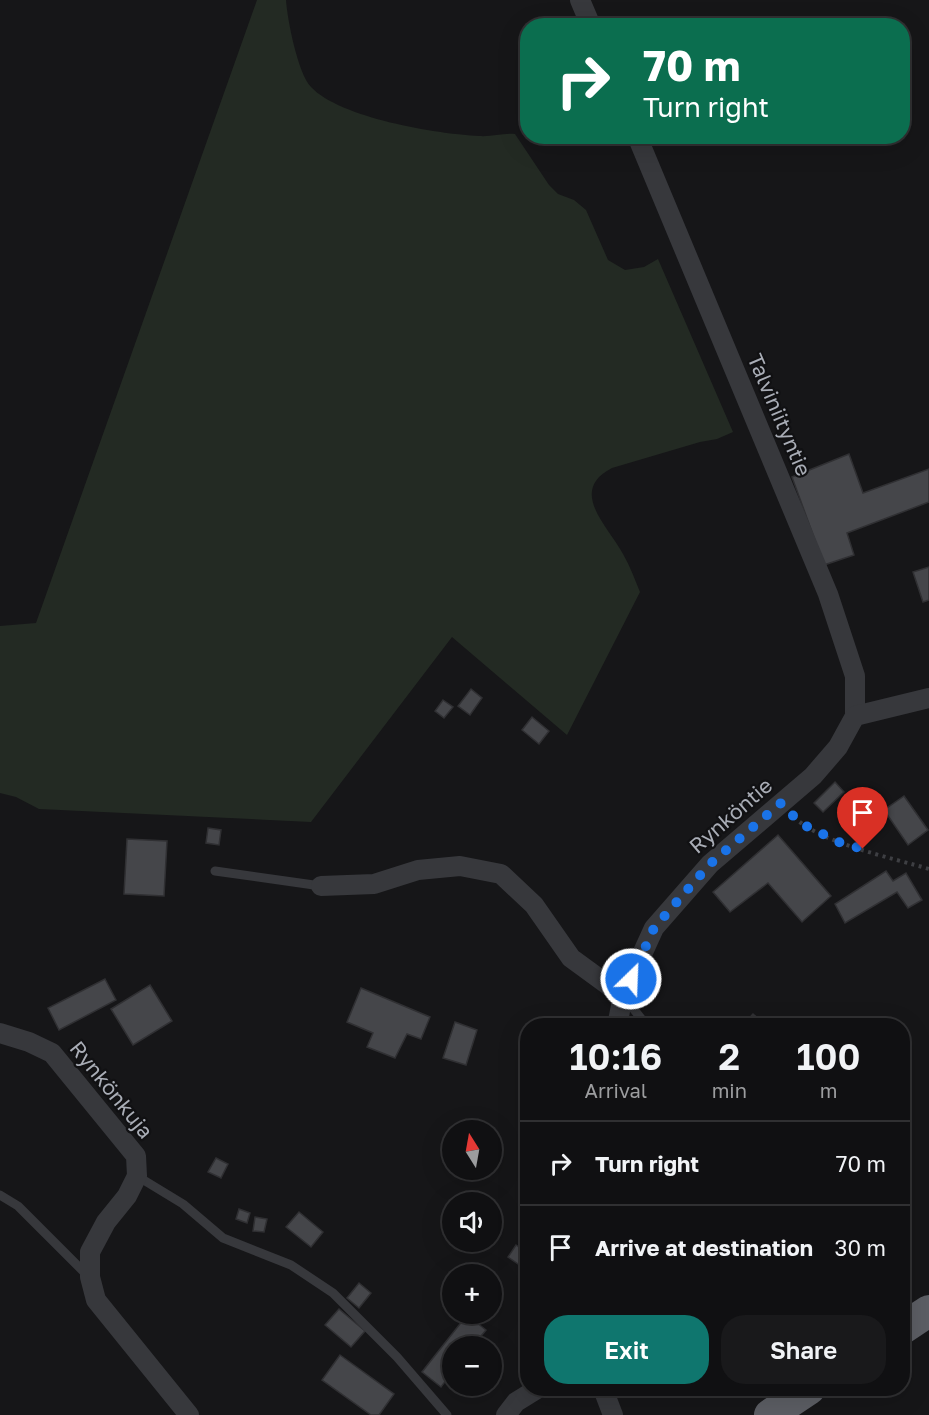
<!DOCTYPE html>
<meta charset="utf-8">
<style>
body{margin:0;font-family:"Golos Text",sans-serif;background:#19191b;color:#f1f3f6;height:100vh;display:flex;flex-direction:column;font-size:22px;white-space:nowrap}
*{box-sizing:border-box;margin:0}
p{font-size:20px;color:#9c9d9f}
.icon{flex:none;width:33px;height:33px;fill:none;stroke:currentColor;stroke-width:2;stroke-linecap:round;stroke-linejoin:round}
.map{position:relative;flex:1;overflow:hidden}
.panel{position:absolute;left:520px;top:1018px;width:390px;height:378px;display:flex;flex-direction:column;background:#101012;border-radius:24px;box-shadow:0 6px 24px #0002,0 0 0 2px #303032}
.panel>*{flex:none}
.top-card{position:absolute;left:520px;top:18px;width:390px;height:126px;border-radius:24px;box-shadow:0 6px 24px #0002,0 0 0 2px #303032;background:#0b6e4f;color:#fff;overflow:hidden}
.needle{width:39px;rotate:349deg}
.controls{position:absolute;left:442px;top:1120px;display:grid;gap:12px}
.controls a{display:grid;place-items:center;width:60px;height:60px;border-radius:50%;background:#101012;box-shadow:0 6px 24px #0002,0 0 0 2px #303032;font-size:30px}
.pin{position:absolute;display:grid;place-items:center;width:51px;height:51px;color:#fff;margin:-62px -26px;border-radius:50% 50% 50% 0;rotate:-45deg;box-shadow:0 0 6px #0007}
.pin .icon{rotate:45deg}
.me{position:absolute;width:66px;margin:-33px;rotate:24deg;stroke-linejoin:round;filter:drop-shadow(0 0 4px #0008)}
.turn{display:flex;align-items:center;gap:21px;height:126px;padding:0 24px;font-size:27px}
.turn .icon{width:78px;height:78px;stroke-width:2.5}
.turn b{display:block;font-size:42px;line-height:51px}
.eta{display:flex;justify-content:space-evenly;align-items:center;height:102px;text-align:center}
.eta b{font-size:36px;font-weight:600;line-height:42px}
.action{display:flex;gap:12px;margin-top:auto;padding:12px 24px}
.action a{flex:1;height:69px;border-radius:24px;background:#0f766e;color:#fff;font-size:24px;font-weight:600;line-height:69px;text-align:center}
.action a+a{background:#19191b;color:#f1f3f6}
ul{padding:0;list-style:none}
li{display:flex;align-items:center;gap:18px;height:84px;padding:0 24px;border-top:2px solid #303032}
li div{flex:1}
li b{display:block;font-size:22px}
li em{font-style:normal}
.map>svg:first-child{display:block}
.green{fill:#232a23}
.building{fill:#45464a;stroke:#303033;stroke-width:1.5}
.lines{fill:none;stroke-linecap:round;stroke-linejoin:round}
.path{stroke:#3e3f43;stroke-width:4;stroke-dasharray:3 4.5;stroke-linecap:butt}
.service{stroke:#37383c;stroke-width:9}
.minor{stroke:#37383c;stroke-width:20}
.trunk{stroke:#5c5e64;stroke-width:32}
.route{stroke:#1a73e8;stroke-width:10;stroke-dasharray:0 18}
.labels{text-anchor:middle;stroke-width:4.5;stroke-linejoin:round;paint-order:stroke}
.street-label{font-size:21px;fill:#a9adb6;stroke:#111113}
</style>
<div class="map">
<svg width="929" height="1415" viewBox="0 0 929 1415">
<rect width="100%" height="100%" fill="#161618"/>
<path class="green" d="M257,0H286C287,18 298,74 311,87C340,118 437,134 479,136C491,137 503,133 515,134L549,185L558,194L574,200L586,210L608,260L625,270L644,267L658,259L733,432L717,439L700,442L612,468C567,491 609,527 623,554C630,566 635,580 640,592L567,735L452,637L311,822L39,809L16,797L0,793V626L36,623Z"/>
<g class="building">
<polygon points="849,454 863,493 929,469 929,502 847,533 854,555 824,565 792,477"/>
<polygon points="929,567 929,600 923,602 913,572"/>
<polygon points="471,689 482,698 470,715 458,706"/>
<polygon points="443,700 453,707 444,718 435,711"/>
<polygon points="532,717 549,731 539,744 522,730"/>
<polygon points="835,782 844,792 823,812 814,803"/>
<polygon points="904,796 928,830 908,845 884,810"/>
<polygon points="208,828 221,830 219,845 206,843"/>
<polygon points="778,835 831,896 802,922 768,883 730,912 713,892"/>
<polygon points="127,839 167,841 164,896 124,894"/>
<polygon points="886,871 893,881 906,873 922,900 908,908 897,892 845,923 835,904"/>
<polygon points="105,979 116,1000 59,1030 48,1008"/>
<polygon points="150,985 172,1021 133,1045 111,1009"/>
<polygon points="361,988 430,1017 421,1039 407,1034 395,1058 367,1047 373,1033 347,1022"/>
<polygon points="753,1014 767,1026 742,1026"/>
<polygon points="455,1022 477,1030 466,1065 443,1058"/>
<polygon points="216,1158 228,1164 221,1178 208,1172"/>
<polygon points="239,1209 250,1213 247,1223 236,1219"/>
<polygon points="299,1212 323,1232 311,1247 286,1227"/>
<polygon points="255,1217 267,1219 264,1232 253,1231"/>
<polygon points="516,1245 528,1253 521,1266 508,1257"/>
<polygon points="359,1283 371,1293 359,1308 347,1298"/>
<polygon points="339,1309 365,1331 351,1347 325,1325"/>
<polygon points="467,1315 486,1330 472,1347 453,1347 453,1371 441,1387 422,1372"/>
<polygon points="340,1355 394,1394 379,1415 371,1415 322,1380"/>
</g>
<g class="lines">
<path class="path" d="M794,817C820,843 893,858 929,869"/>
<g class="service">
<polyline points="215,871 321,886"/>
<polyline points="625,998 647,1026"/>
<polyline points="137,1176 183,1204 223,1238 291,1265 333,1293 397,1357 447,1415"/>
<polyline points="0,1195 18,1206 88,1276"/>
</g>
<g class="minor">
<polyline points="580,0 591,26"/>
<polyline points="637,136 828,594 855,676 855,716"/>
<polyline points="321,886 374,884 418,870 460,866 501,874 534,905 571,958 623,996"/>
<polyline points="617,1026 623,996 654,928 710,864 813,776 838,747 855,716 929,698"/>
<polyline points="0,1033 29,1042 52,1053 136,1156 137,1176 127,1196 106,1222 90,1252 90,1277 96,1300 189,1415"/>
<polyline points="603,1389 613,1415"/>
<polyline points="506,1415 516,1402 537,1389"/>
</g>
<g class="trunk">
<polyline points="903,1328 929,1311"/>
<polyline points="770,1415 809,1389"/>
</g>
</g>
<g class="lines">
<polyline class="route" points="631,979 654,928 710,864 781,803 800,823 841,843 863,849"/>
</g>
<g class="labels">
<g class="street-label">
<text transform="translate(779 415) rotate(67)" y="7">Talviniityntie</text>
<text transform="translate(731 816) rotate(-41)" y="7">Rynköntie</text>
<text transform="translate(111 1090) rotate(51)" y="7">Rynkönkuja</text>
</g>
</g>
</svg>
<div class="controls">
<a><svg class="needle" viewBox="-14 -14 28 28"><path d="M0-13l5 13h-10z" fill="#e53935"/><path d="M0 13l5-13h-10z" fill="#9c9d9f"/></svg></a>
<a><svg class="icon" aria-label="sound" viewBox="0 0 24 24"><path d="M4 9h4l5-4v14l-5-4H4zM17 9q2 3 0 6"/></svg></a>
<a>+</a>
<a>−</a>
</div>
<div class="pin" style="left:863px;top:849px;background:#d93025"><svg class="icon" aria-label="arrive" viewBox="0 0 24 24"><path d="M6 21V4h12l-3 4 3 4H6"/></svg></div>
<svg class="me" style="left:631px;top:979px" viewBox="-20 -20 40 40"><circle r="17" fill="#1a73e8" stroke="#fff" stroke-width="3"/><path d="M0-11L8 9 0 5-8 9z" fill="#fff"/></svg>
<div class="top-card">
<div class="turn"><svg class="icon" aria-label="right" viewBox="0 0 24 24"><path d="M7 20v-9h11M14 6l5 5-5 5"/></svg><div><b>70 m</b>Turn right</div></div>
</div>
<section class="panel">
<div class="eta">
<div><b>10:16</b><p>Arrival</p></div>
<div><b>2</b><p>min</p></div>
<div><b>100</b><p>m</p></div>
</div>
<ul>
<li><svg class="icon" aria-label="right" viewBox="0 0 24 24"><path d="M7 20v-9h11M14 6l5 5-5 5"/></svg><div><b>Turn right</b></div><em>70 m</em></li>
<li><svg class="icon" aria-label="arrive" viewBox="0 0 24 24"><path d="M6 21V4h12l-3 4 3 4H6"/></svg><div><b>Arrive at destination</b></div><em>30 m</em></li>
</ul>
<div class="action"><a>Exit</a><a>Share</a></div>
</section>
</div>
